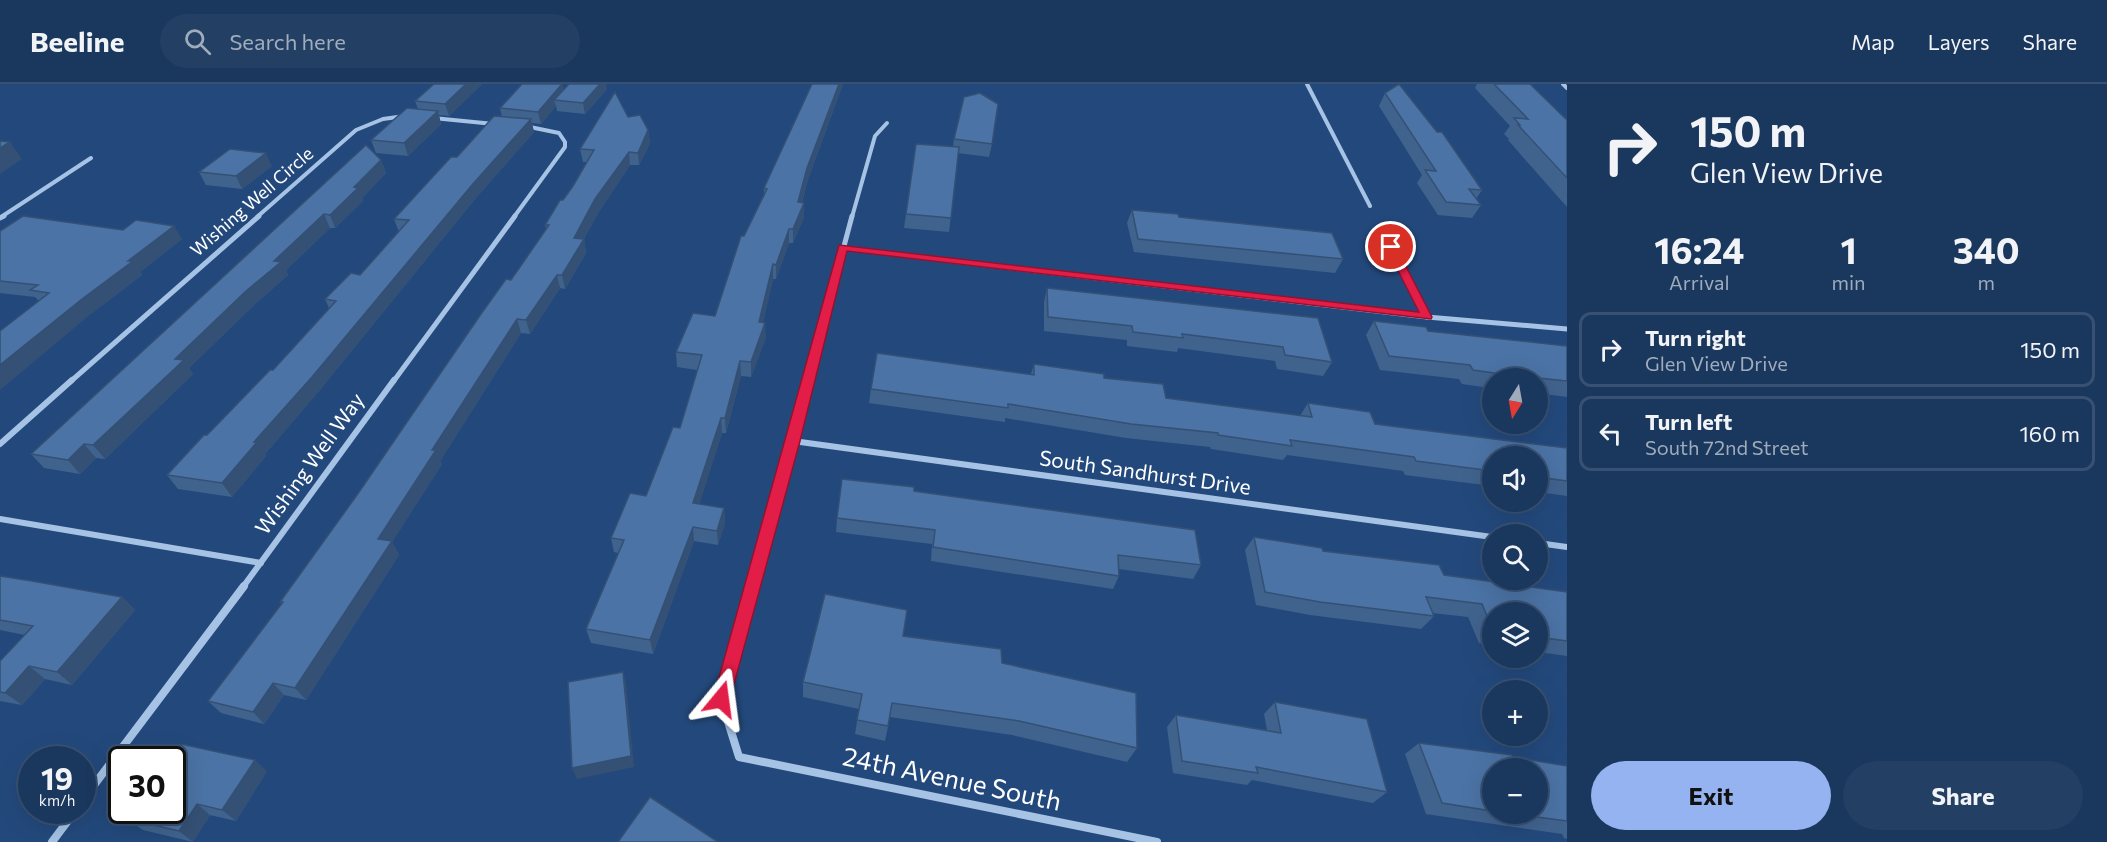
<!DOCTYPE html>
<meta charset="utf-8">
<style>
body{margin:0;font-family:Commissioner,sans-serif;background:#233f63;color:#f1f3f6;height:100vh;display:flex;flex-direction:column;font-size:22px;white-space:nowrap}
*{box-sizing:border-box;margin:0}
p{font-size:20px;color:#9facbc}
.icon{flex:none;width:33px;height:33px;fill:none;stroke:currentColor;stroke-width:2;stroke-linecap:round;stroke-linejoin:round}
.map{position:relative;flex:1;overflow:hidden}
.details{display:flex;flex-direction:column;background:#1a375d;width:540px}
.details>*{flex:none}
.top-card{background:#1a375d;color:#f1f3f6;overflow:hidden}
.needle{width:39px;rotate:191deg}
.buttons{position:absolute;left:1482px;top:284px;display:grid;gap:12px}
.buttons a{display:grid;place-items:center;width:66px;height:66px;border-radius:50%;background:#1a375d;box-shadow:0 6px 24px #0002,0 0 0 2px #385172;font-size:30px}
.speed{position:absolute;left:18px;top:662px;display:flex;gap:12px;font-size:30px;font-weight:700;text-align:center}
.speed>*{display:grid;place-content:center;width:78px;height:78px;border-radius:50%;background:#1a375d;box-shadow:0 6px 24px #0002,0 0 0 2px #385172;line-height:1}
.speed small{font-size:15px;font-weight:400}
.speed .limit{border:3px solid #111;border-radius:9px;background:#fff;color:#111}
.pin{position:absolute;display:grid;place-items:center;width:51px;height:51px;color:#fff;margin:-26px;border:3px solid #fff;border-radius:50%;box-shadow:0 2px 6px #0007}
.me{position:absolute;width:66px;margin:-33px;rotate:16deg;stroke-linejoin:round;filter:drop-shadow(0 0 4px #0008)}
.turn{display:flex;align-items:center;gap:21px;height:126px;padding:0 24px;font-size:27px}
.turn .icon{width:78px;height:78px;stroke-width:2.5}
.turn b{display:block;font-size:42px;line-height:51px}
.eta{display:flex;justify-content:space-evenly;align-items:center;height:102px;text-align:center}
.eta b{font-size:36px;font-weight:700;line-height:42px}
.primary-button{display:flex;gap:12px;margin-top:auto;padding:12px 24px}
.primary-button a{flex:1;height:69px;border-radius:36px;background:#95b2f1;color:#111;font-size:24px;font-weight:700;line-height:69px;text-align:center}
.primary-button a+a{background:#233f63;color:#f1f3f6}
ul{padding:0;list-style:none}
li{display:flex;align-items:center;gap:18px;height:75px;margin:0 12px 9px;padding:0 12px;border:3px solid #385172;border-radius:12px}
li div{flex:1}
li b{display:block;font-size:22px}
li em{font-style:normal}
header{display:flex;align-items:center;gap:36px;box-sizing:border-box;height:84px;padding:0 30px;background:#1a375d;border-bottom:2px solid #385172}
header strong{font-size:28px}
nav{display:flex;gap:33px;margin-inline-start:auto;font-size:21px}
.search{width:420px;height:54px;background:#233f63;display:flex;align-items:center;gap:15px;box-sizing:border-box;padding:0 21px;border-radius:33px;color:#9facbc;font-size:22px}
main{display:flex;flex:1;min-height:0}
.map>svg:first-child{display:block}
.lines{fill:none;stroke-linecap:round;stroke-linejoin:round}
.minor-far3{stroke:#a6c3e5;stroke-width:4}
.minor-far2{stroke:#a6c3e5;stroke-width:5}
.minor-far1{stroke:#a6c3e5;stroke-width:6}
.minor{stroke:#a6c3e5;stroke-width:8}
.wall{fill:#40638e;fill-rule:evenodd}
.shaded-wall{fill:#345074}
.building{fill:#4b73a5;stroke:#345074;stroke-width:1.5}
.route{fill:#e11d48;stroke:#92132f;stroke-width:1.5}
.labels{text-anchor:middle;stroke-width:6;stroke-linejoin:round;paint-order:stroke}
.far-street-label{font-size:18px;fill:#fff;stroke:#23497c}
.street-label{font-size:21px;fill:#fff;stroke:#23497c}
.near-street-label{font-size:26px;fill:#fff;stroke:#23497c}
</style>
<header>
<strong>Beeline</strong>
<div class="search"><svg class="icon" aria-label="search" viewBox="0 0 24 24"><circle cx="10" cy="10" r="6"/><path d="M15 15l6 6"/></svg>Search here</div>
<nav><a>Map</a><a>Layers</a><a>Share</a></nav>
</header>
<main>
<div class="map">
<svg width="1567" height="758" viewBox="0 0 1567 758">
<rect width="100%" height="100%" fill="#23497c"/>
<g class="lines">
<g class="minor-far3">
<polyline points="1307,0 1370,122"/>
<polyline points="1563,0 1567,4"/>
<polyline points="433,34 494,40"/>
<polyline points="1,133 91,74"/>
<polyline points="257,133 356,46 383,35 405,32"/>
<polyline points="514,133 565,63 565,58 559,49 525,42"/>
<polyline points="852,133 875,52 887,39"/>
</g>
<g class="minor-far2">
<polyline points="0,134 4,132"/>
<polyline points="1391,163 1427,233"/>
<polyline points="843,164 1427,233 1567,245"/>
<polyline points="70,298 259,132"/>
<polyline points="393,298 515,132"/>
<polyline points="808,298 852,132"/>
</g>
<g class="minor-far1">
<polyline points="793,357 1492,453"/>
<polyline points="0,360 72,296"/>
<polyline points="0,435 261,479"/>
<polyline points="1538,459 1567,463"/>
<polyline points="243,503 394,296"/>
<polyline points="752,503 809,296"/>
</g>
<g class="minor">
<polyline points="753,502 721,615 739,673 1157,758"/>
<polyline points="82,717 244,502"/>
<polyline points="52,758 76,726"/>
</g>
</g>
<g class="wall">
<polygon points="434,0 482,0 449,32 439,31 441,40 408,72 376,69 371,56 418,25 415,17"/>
<polygon points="839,0 843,0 807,98 802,119 804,133 793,159 789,159 776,195 773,195 763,238 766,253 751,293 741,292 726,349 722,349 699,420 724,424 725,439 718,461 694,457 653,570 591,559 586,545 618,469 614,468 611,454 646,412 680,344 697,286 677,283 676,268 715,232 744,152 764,110 764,104"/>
<polygon points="1477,0 1530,0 1567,36 1567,123 1508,56 1509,55 1504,50 1510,42 1475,4"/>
<polygon points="607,5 585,30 557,27 556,22 541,40 532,39 534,48 475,115 319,307 265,370 266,372 232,413 178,405 167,391 273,286 329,224 325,215 360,191 399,148 394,135 457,73 502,33 500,24 564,6"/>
<polygon points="1385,9 1482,106 1476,115 1481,121 1472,134 1438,131 1417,99 1422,91 1379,22"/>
<polygon points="628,33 648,46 650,59 639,81 630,81 598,129 584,155 586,169 565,205 560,204 530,250 521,249 440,377 442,380 392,458 399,471 306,616 284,611 264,640 221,629 208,617 282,520 280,518 511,196 546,145 545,141 573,102 587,78 583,78 580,65"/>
<polygon points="954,55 992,60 989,73 958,69 949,148 904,144 906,130 953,63"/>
<polygon points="381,76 386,89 362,114 363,117 335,144 330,144 286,186 288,191 254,221 189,284 193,290 105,375 96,374 80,390 44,384 31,370"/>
<polygon points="272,82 242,105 206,101 199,88"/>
<polygon points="1132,126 1179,133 1343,175 1335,189 1134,168 1127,139"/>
<polygon points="0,147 182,155 140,188 142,191 92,229 39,217 35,213 0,209"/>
<polygon points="1047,204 1318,234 1332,278 1323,292 1277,285 1275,277 1178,264 1177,268 1127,262 1127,256 1044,247 1044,218"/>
<polygon points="1374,237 1428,247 1567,262 1567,313 1544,310 1538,317 1538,294 1492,294 1492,316 1490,315 1483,303 1462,300 1459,295 1380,286 1366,251"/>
<polygon points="1034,280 1104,294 1166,314 1300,332 1308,319 1375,340 1567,364 1567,412 1538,408 1538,372 1492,372 1492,402 1405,391 1403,387 1287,371 1283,376 1211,365 1210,363 1126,354 1005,334 1005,338 869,319 871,305 1031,290"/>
<polygon points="914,407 1201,481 1193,495 1119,485 1119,492 1113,505 931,477 932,460 836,448 837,434"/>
<polygon points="1254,453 1444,491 1567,508 1567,572 1538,568 1538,528 1492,528 1492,561 1479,559 1468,533 1432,529 1434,532 1421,545 1310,531 1256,521 1245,466"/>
<polygon points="0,492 122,513 135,526 72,601 45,595 22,621 0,617 0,577 25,551 0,546"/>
<polygon points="903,552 1002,579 1137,664 1127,678 1012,651 890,633 885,657 855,650 859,625 803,613 803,598"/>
<polygon points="1275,618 1387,708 1373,719 1252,696 1247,701 1173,689 1167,643 1176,631 1267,646 1264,630"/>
<path d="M1419,659L1567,682V755L1564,754L1562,750L1426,730L1405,670ZM1492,684L1538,729H1492Z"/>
<polygon points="267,687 236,737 210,731 193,758 143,746 127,735"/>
</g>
<g class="shaded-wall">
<polygon points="466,0 482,0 449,32 445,20"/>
<polygon points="562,0 563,0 565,11 554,16 556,22 541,40 538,28"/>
<polygon points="600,0 606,0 607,5 585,30 583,19"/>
<polygon points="839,0 843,0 807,98 798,133 798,118 807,84"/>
<polygon points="438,27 441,40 408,72 404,59"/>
<polygon points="531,35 534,48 475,115 319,307 265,370 266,372 232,413 222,399 254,358 472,101"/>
<polygon points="648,46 650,59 639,81 638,69"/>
<polygon points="10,58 22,75 0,90 0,64"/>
<polygon points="629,68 630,81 598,129 584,155 586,169 565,205 562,191 574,154 595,115"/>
<polygon points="266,69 272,82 242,105 236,92"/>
<polygon points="381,76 386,89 362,114 363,117 335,144 330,131 354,103"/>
<polygon points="804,119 804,133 793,159 793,145"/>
<polygon points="324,130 330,144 286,186 288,191 254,221 189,284 193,290 105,375 93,361 175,275 274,177"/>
<polygon points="174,142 182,155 140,188 142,191 92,229 0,306 0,281 128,177"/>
<polygon points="789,145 789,159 776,195 776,181"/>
<polygon points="773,180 773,195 760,253 759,238"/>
<polygon points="557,191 560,204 530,250 526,236"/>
<polygon points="517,235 521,249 440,377 442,380 392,458 399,471 306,616 295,604 378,455 432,366"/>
<polygon points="765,239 766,253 751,293 751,278"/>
<polygon points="740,277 741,292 726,349 725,334"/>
<polygon points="721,334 722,349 695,434 693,419"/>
<polygon points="84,360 96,374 80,390 68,376"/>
<polygon points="724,424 725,439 718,461 717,447"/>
<polygon points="693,443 694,457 653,570 650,556"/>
<polygon points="122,513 135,526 72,601 57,588"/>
<polygon points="29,582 45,595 22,621 5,609"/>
<polygon points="623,588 626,601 634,683 577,695 572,684"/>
<polygon points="273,599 284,611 264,640 253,628"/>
<polygon points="255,676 267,687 236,737 222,726"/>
<polygon points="197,720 210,731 193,758 179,747"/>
</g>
<g class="building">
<polygon points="434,0 466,0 445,20 415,17"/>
<polygon points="522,0 562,0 538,28 500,24"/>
<polygon points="569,0 600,0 583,19 554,16"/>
<polygon points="812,0 839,0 807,84 798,118 804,119 793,145 789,145 776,181 773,180 759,238 765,239 751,278 740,277 725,334 721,334 693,419 724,424 717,447 693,443 650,556 586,545 624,456 611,454 630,409 646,412 673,343 680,344 702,271 676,268 693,229 715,232 741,152 744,152 767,105 764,104"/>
<polygon points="1399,0 1437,48 1442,48 1482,106 1469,105 1481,121 1446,118 1425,86 1436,87 1385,9"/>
<polygon points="1494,0 1530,0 1567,36 1567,94 1518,41 1520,41 1514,34 1528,35"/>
<polygon points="615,8 628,33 640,31 648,46 638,69 629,68 595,115 574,154 584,155 562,191 557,191 526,236 517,235 432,366 436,366 378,455 392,457 295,604 273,599 253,628 208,617 283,518 280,518 357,411 481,230 506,195 511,196 549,141 545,141 560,116 563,116 573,102 594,66 580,65"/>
<polygon points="980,9 998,20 992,60 954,55 964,13"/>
<polygon points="407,24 438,27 404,59 371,56"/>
<polygon points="494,32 531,35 472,101 312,293 254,358 257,358 222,399 167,391 204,351 207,351 270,286 273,286 336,217 325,215 351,189 360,191 409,136 394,135 451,73 457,73"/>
<polygon points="0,57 10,58 0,64"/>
<polygon points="916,60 959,63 951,134 906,130"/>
<polygon points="366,61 381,76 354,103 358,104 330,131 324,130 274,177 281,178 246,207 175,275 184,276 93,361 84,360 68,376 31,370"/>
<polygon points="230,65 266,69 236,92 199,88"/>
<polygon points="1132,126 1178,130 1179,133 1332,149 1343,175 1138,155"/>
<polygon points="23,132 123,146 136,136 174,142 128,177 133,177 82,215 0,281 0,247 49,209 30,206 38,201 0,197 0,147"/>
<polygon points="1047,204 1318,234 1332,278 1285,271 1283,263 1182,250 1183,254 1133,248 1132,242 1048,233"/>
<polygon points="1374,237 1426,243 1428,247 1567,262 1567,297 1538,294 1546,307 1538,306 1538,294 1497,294 1494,289 1473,286 1470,281 1389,272"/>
<polygon points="877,269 1034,291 1034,280 1104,290 1104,294 1163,300 1166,314 1312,333 1308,319 1370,328 1375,340 1567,364 1567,397 1538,393 1538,372 1492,372 1492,387 1416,377 1414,373 1290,356 1292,362 1218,351 1218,349 1131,340 1008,320 1008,324 871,305"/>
<polygon points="842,395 914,403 914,407 1195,446 1201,481 1118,471 1119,492 933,463 935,446 837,434"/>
<polygon points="1254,453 1322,464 1323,467 1439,481 1444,491 1567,508 1567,557 1538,553 1538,528 1492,528 1492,544 1482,520 1426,513 1434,532 1320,518 1265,508"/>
<polygon points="0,492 32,497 122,513 57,588 29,582 5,609 0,608 0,577 33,542 0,536"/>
<polygon points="825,510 907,526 903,552 1001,565 1002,579 1136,609 1137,664 1019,637 892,619 888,642 857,636 862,610 803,598"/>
<polygon points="623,588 631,672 572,684 568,598"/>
<polygon points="1275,618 1367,635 1387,708 1256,683 1258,689 1182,677 1176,631 1281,649"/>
<polygon points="1419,659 1512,671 1513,673 1567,682 1567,737 1508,729 1538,729 1538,684 1492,684 1492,727 1442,719"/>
<polygon points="181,660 255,676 222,726 197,720 179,747 127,735 134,726 172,726 172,675 170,675"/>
<polygon points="650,713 718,758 618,758"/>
</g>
<polygon class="route" points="1391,160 1396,163 1432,233 1431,235 847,167 800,357 730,615 727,621 721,623 715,621 713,615 839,161 1419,228 1386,163"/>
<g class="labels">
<g class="far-street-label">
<text transform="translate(252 118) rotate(-41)" y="6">Wishing Well Circle</text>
</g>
<g class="street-label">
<text transform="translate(310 380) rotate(-54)" y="7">Wishing Well Way</text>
<text transform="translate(1145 389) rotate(8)" y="7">South Sandhurst Drive</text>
</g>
<g class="near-street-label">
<text transform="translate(952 695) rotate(12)" y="9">24th Avenue South</text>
</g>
</g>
</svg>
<div class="buttons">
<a><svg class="needle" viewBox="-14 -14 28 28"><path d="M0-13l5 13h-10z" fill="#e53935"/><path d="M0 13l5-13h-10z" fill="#9facbc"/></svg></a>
<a><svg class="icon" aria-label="sound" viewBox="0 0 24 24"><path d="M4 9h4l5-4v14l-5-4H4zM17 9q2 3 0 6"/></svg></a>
<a><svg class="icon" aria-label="search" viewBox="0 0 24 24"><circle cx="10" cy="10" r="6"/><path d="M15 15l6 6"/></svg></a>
<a><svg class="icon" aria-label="layers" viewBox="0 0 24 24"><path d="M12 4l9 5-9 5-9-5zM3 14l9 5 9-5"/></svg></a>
<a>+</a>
<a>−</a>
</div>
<div class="speed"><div>19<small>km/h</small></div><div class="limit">30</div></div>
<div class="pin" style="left:1391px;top:163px;background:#d93025"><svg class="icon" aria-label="arrive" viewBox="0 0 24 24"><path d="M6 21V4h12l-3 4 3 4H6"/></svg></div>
<svg class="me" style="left:721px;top:615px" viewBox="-20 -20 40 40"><path d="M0-17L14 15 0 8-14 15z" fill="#e11d48" stroke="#fff" stroke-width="4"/></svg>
</div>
<section class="details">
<div class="top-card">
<div class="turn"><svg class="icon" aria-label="right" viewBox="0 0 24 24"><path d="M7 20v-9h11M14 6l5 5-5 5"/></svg><div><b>150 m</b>Glen View Drive</div></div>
</div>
<div class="eta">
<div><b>16:24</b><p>Arrival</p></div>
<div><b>1</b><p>min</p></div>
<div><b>340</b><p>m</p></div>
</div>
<ul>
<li><svg class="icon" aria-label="right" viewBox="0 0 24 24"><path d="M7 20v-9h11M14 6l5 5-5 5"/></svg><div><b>Turn right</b><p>Glen View Drive</p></div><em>150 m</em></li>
<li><svg class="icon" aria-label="left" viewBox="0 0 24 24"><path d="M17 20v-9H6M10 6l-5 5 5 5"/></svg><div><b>Turn left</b><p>South 72nd Street</p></div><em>160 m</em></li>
</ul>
<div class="primary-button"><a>Exit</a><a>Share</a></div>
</section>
</main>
